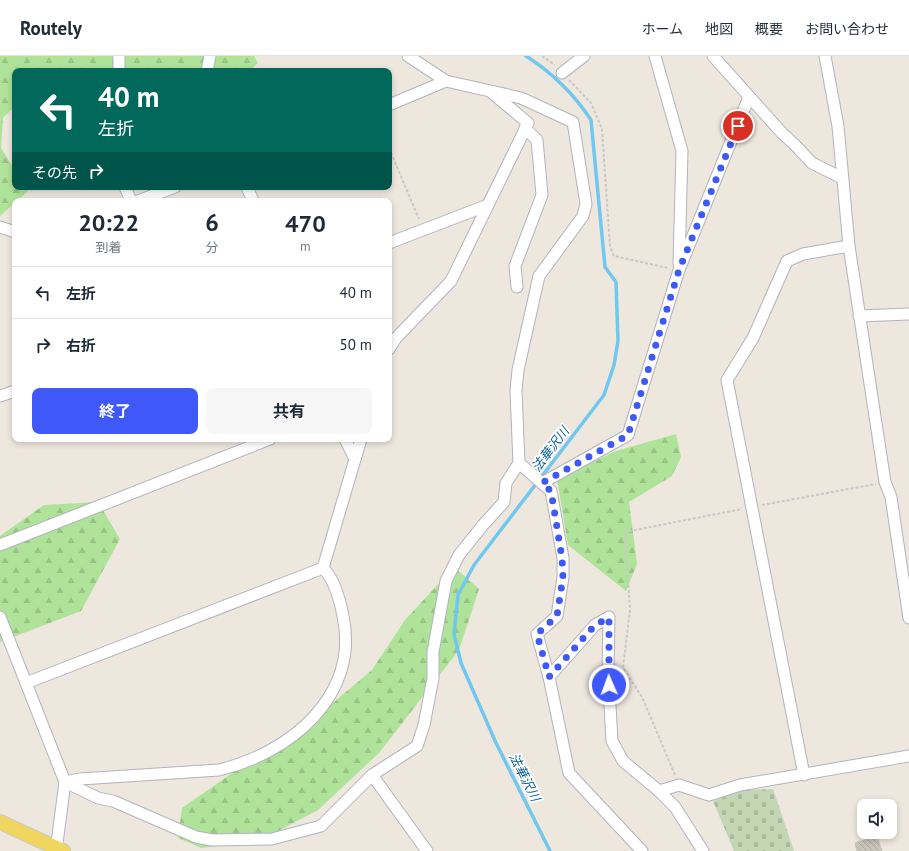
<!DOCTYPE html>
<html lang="ja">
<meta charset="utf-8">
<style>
body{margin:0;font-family:"PT Sans","Noto Sans JP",sans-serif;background:#f6f6f7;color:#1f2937;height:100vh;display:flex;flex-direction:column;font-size:15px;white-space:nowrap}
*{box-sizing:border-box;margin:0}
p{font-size:13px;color:#747a83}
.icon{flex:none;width:22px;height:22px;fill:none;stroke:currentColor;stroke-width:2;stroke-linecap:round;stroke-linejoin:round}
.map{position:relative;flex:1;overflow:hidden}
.sheet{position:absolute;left:12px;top:142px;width:380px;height:244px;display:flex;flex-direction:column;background:#fff;border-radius:8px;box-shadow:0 2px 6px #0003}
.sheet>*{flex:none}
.banner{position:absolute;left:12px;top:12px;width:380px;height:122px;border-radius:8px;box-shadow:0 2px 6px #0003;background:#00695c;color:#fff;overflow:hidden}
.controls{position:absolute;left:857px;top:743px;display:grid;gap:8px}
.controls a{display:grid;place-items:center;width:40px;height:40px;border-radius:8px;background:#fff;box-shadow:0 2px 6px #0003;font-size:20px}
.pin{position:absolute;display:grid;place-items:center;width:34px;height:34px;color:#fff;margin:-17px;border:2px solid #fff;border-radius:50%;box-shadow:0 1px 4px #0007}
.me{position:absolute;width:44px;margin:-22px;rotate:358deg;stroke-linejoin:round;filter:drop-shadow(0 0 3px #0008)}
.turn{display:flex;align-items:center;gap:14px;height:84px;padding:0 20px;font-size:18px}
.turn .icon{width:52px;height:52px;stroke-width:2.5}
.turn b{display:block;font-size:28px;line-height:34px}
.then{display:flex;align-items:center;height:38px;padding:0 20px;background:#0003;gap:8px;font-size:15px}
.eta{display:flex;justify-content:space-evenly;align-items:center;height:68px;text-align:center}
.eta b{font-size:24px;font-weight:700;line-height:28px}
.cta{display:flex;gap:8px;margin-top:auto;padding:8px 20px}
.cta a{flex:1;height:46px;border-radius:8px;background:#3e58f9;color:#fff;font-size:16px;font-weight:700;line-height:46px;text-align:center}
.cta a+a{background:#f6f6f7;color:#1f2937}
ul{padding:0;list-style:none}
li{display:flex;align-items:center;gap:12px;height:52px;padding:0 20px;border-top:1px solid #e0e1e3}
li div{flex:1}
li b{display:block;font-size:15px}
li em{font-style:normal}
header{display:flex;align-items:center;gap:24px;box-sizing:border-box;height:56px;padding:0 20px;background:#fff;border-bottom:1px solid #e0e1e3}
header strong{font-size:19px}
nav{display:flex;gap:22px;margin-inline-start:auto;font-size:14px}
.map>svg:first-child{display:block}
.forest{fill:url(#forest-firs)}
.cemetery{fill:url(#cemetery-stones)}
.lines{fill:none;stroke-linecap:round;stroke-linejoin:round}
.stream{stroke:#71c7ee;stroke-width:3.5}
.building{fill:url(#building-back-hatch);stroke:#c9c3b7}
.minor-casing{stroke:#b1b3bf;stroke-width:13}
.major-casing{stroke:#c8c8c8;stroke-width:16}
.path{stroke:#c8c8c8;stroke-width:2;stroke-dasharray:3 2;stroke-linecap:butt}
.minor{stroke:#fff;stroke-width:11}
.major{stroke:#f0d65f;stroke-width:14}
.route{stroke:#3e58f9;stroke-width:7;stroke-dasharray:0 12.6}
.labels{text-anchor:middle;stroke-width:3.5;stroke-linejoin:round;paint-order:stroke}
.water-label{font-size:13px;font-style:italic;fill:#0e659d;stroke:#fff}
</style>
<header>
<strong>Routely</strong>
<nav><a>ホーム</a><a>地図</a><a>概要</a><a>お問い合わせ</a></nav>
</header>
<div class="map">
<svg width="909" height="795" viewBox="0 0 909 795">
<defs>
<pattern id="forest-firs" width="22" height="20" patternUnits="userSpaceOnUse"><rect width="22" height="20" fill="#b0e39a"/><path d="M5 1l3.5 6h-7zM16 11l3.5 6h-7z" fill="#98c385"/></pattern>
<pattern id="cemetery-stones" width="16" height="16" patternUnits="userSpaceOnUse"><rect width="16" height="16" fill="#c4d7b5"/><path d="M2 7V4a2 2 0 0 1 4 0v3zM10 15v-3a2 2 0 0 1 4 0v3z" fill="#a9b99c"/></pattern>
<pattern id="building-back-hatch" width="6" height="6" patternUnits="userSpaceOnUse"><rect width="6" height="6" fill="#c9c5bc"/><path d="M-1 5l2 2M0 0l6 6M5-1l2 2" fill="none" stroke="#ada9a2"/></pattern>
</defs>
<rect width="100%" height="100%" fill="#ede7de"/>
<g class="forest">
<polygon points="0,0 254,0 258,7 249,15 15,15 15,50 3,62 1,92 15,114 15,131 26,131 28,135 0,160"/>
<polygon points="676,378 681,401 672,420 629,446 637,508 626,535 568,489 557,423 616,395"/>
<polygon points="98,446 120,483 81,555 0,586 0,480 44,449"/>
<polygon points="454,511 479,533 459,594 379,697 318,754 261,784 201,792 178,782 182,752 334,646 372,614 405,564"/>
</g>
<polygon class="cemetery" points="773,733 794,795 734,795 713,745 744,734"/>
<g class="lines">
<path class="stream" d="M526,0C551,16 574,38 591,64L605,211L616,226L618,285L614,309L604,339L474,509L458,539L454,578L461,607L496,687L550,795"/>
</g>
<polygon class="building" points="877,780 882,795 857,795 855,787"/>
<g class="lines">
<g class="minor-casing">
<g id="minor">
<polyline points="119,0 119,15"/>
<polyline points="655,0 682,95 679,208"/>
<polyline points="713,0 782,77 796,90 812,107 842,122"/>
<polyline points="825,0 838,70 849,190 885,426 891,441 909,562"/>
<polyline points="207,15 210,0"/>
<polyline points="562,17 584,0"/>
<polyline points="389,49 446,25"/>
<polyline points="125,131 131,145"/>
<polyline points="247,131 253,145"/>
<polyline points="138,145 175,131"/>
<polyline points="0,171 15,176"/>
<polyline points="389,187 488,149"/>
<polyline points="517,231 515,210 542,139 537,84 525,72"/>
<polyline points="859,260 909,258"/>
<polyline points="389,293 396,282 451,225 528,67 491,36"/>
<polyline points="0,340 15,335"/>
<polyline points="345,383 355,403"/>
<polyline points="519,407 551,435 563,502 563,521 557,560 537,578 549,621 569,717 642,795"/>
<polyline points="542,427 628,379 679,214 749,41"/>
<polyline points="0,489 270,383"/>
<polyline points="323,512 361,383"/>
<polyline points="0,561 65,726 56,795"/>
<polyline points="549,621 595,569 609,561 608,615 612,685 623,705 659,735 675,751 703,795"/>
<polyline points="26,627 323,512"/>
<polyline points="372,719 427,795"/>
<polyline points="804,719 727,324 753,282 787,205 803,198 849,190"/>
<polyline points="65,726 98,742 113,745 196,781 212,784 272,783 321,770 372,719 417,690 424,669 433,622 433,596 446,525 459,499 483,469 504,446 506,427 519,407 516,335 518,314 539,220 583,160 586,148 573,66 521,42 446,25 408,0"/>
<path d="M65,726L80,723L219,714C290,697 360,640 343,560C340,544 335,524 323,512"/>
<polyline points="659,735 679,729 709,739 740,729 909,700"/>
</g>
</g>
<g class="major-casing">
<polyline id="major" points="0,766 63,795"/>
</g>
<g class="path">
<polyline points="542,0 555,9"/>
<polyline points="569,24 591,47 602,73 610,191 614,200 668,212"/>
<polyline points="389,92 419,163"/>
<polyline points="762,449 876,428"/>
<polyline points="675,719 642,641 623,612 630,554 625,476 742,453"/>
</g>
<use href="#minor" class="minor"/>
<use href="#major" class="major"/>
</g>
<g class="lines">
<polyline class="route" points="609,629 609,562 595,569 549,621 537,578 557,560 563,521 562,502 551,435 542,427 628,379 679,214 738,70"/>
</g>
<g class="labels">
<g class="water-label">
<text transform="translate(550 393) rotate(-53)" y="5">法華沢川</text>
<text transform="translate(525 721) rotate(63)" y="5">法華沢川</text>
</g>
</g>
</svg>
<div class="controls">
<a><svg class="icon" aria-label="sound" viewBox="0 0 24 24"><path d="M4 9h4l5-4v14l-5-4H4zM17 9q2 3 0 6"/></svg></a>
</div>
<div class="pin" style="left:738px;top:70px;background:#d93025"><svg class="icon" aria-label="arrive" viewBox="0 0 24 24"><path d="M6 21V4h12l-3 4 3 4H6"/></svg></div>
<svg class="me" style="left:609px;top:629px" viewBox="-20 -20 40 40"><circle r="17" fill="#3e58f9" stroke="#fff" stroke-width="3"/><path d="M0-11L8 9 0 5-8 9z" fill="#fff"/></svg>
<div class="banner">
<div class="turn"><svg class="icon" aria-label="left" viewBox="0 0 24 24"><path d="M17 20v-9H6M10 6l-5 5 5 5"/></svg><div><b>40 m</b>左折</div></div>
<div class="then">その先<svg class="icon" aria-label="right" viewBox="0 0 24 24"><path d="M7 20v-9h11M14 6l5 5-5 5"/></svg></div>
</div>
<section class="sheet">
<div class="eta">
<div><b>20:22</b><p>到着</p></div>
<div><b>6</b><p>分</p></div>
<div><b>470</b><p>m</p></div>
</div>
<ul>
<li><svg class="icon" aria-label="left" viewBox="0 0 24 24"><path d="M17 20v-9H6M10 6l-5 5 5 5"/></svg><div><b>左折</b></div><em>40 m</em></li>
<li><svg class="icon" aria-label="right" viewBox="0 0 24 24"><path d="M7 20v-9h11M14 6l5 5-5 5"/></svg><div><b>右折</b></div><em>50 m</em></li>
</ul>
<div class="cta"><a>終了</a><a>共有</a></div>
</section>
</div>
